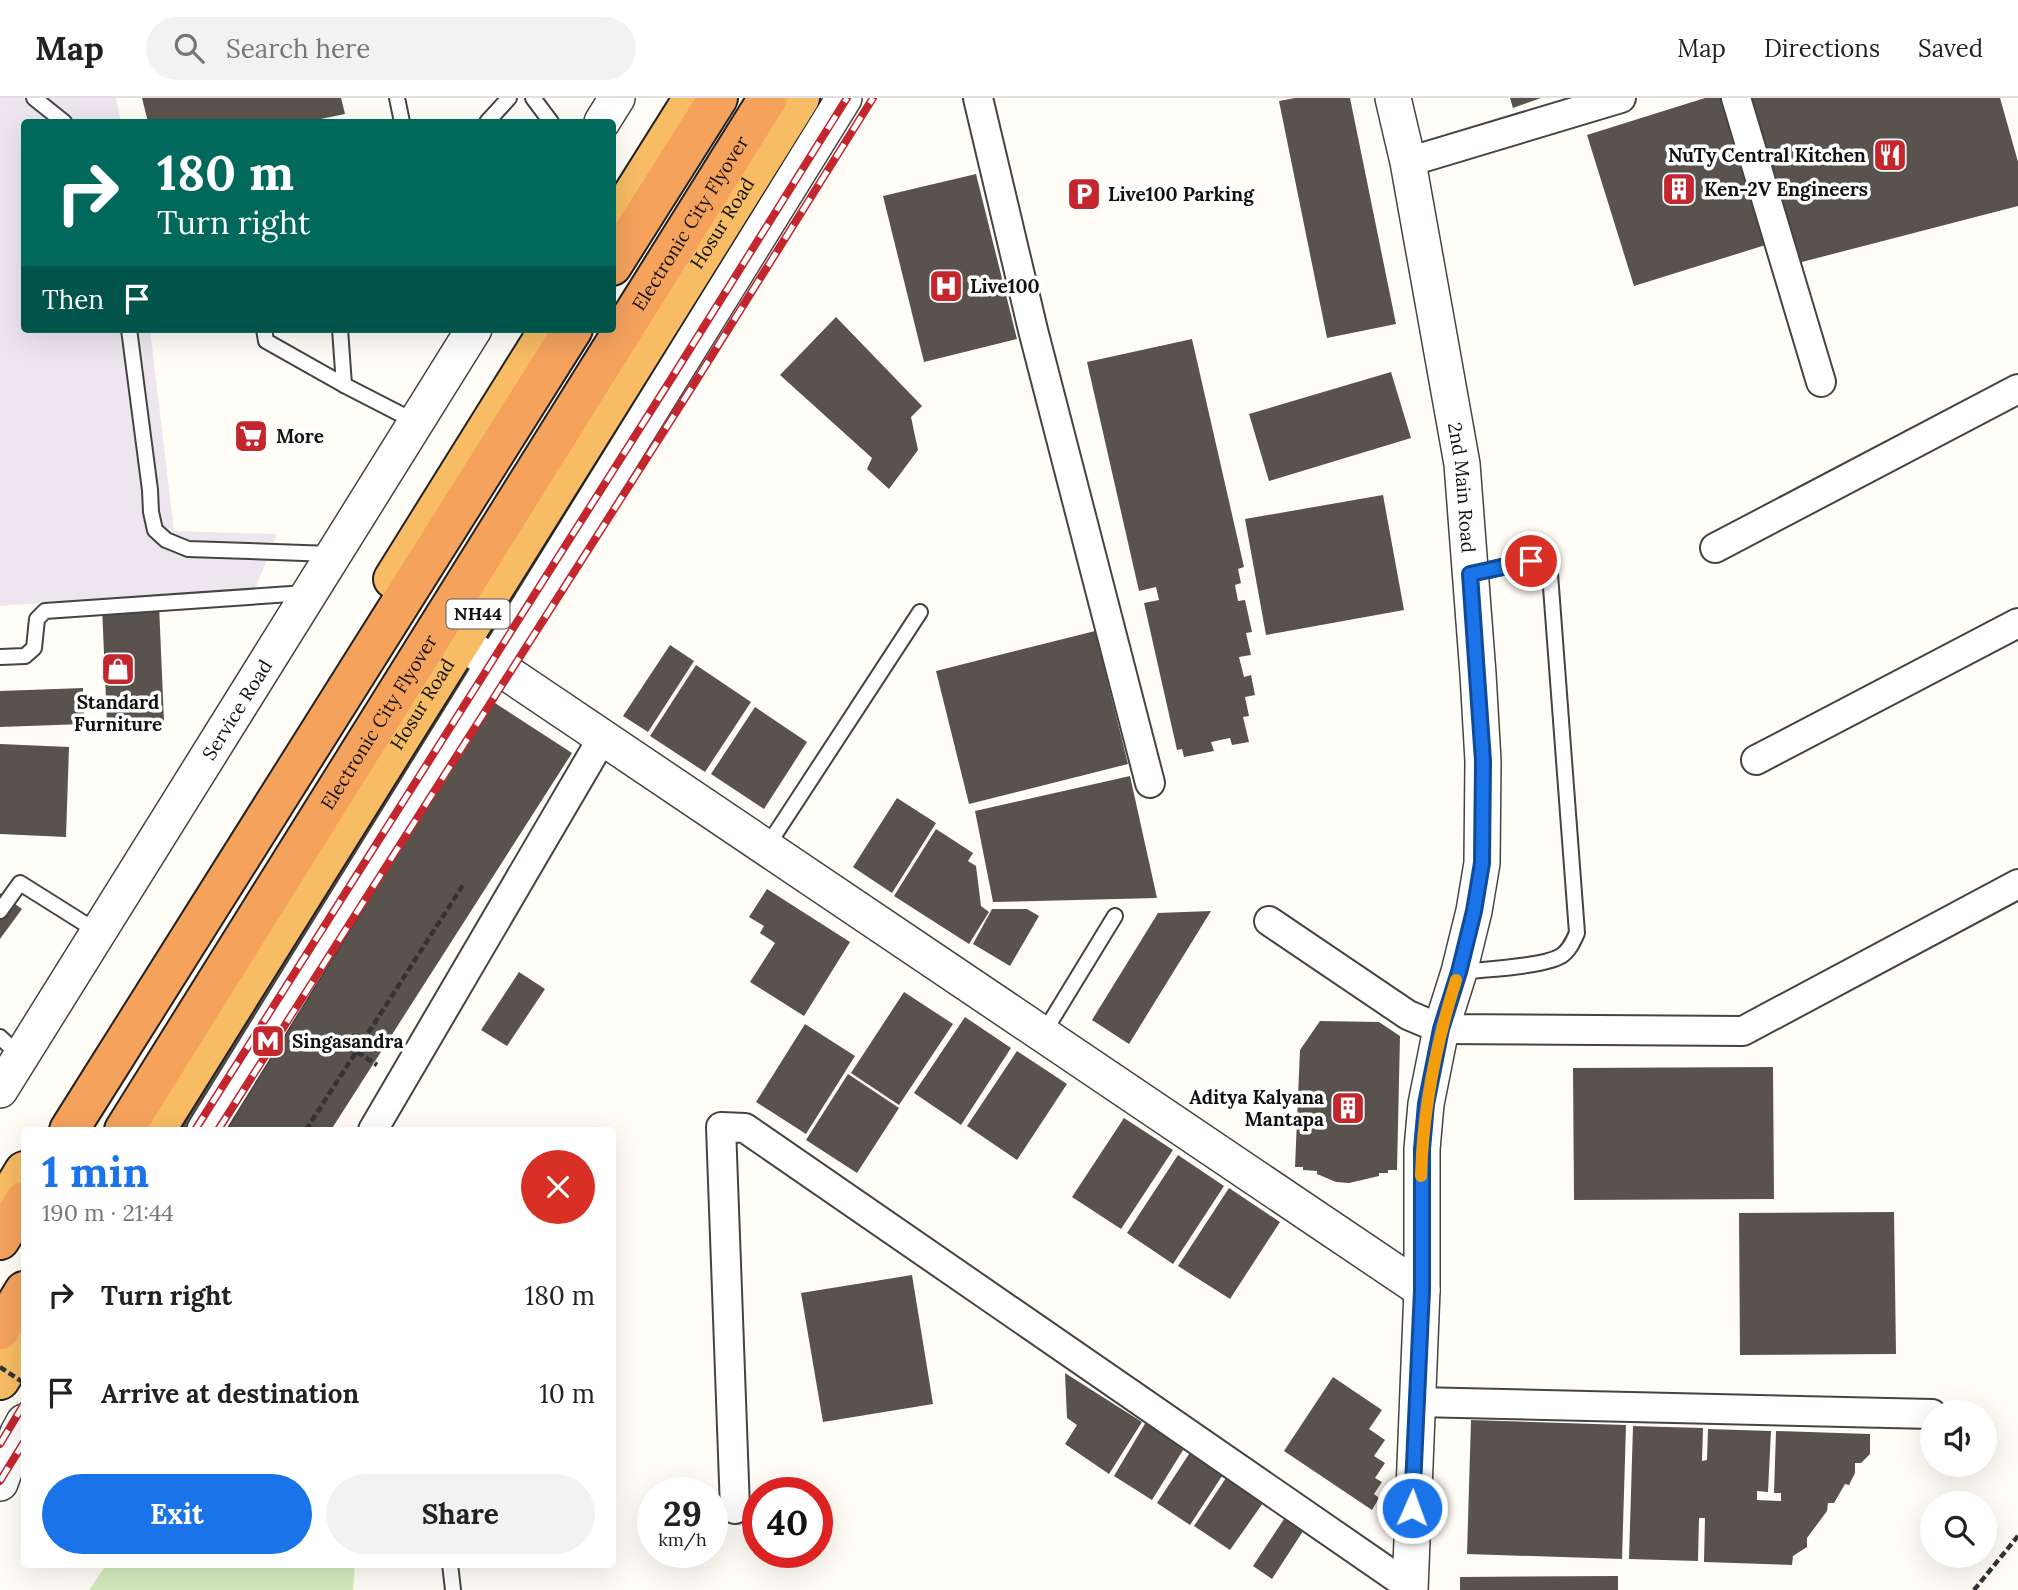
<!DOCTYPE html>
<meta charset="utf-8">
<style>
body{margin:0;font-family:Lora,serif;background:#f2f2f2;color:#222;height:100vh;display:flex;flex-direction:column;font-size:26px;white-space:nowrap}
*{box-sizing:border-box;margin:0}
p{font-size:23px;color:#767676}
.icon{flex:none;width:38px;height:38px;fill:none;stroke:currentColor;stroke-width:2;stroke-linecap:round;stroke-linejoin:round}
.map{position:relative;flex:1;overflow:hidden}
.sheet{position:absolute;left:21px;top:1029px;width:595px;height:441px;display:flex;flex-direction:column;background:#fff;border-radius:7px;box-shadow:0 7px 28px #0002}
.sheet>*{flex:none}
.top-card{position:absolute;left:21px;top:21px;width:595px;height:214px;border-radius:7px;box-shadow:0 7px 28px #0002;background:#00695c;color:#fff;overflow:hidden}
.buttons{position:absolute;left:1920px;top:1302px;display:grid;gap:14px}
.buttons a{display:grid;place-items:center;width:77px;height:77px;border-radius:50%;background:#fff;box-shadow:0 7px 28px #0002;font-size:35px}
.speed{position:absolute;left:637px;top:1379px;display:flex;gap:14px;font-size:35px;font-weight:700;text-align:center}
.speed>*{display:grid;place-content:center;width:91px;height:91px;border-radius:50%;background:#fff;box-shadow:0 7px 28px #0002;line-height:1}
.speed small{font-size:18px;font-weight:400}
.speed .limit{border:10px solid #d22;background:#fff;color:#111}
.pin{position:absolute;display:grid;place-items:center;width:60px;height:60px;color:#fff;margin:-30px;border:4px solid #fff;border-radius:50%;box-shadow:0 2px 7px #0007}
.me{position:absolute;width:77px;margin:-38px;rotate:2deg;stroke-linejoin:round;filter:drop-shadow(0 0 5px #0008)}
.turn{display:flex;align-items:center;gap:24px;height:147px;padding:0 21px;font-size:32px}
.turn .icon{width:91px;height:91px;stroke-width:2.5}
.turn b{display:block;font-size:49px;line-height:60px}
.then{display:flex;align-items:center;height:66px;padding:0 21px;background:#0003;gap:14px;font-size:26px}
.round{display:grid;place-items:center;flex:none;width:74px;height:74px;border-radius:37px;background:#f2f2f2}
.summary{display:flex;align-items:center;justify-content:space-between;height:119px;padding:0 21px}
h1{font-size:42px;font-weight:700;line-height:52px;color:#1a73e8}
.action{display:flex;gap:14px;margin-top:auto;padding:14px 21px}
.action a{flex:1;height:80px;border-radius:42px;background:#1a73e8;color:#fff;font-size:28px;font-weight:700;line-height:80px;text-align:center}
.action a+a{background:#f2f2f2;color:#222}
ul{padding:0;list-style:none}
li{display:flex;align-items:center;gap:21px;height:98px;padding:0 21px}
li div{flex:1}
li b{display:block;font-size:26px}
li em{font-style:normal}
header{display:flex;align-items:center;gap:42px;box-sizing:border-box;height:98px;padding:0 35px;background:#fff;border-bottom:2px solid #e0e0e0}
header strong{font-size:33px}
nav{display:flex;gap:38px;margin-inline-start:auto;font-size:24px}
.search{width:490px;height:63px;background:#f2f2f2;display:flex;align-items:center;gap:18px;box-sizing:border-box;padding:0 24px;border-radius:38px;color:#767676;font-size:26px}
.map>svg:first-child{display:block}
.industrial{fill:#eee6ef}
.green{fill:#d5ebbd}
.building{fill:#5a524d}
.lines{fill:none;stroke-linecap:round;stroke-linejoin:round}
.service-casing{stroke:#444;stroke-width:18}
.minor-casing{stroke:#444;stroke-width:32}
.tertiary-casing{stroke:#444;stroke-width:38}
.trunk-casing{stroke:#222;stroke-width:42}
.motorway-casing{stroke:#222;stroke-width:42}
.path{stroke:#333;stroke-width:4.5;stroke-dasharray:7 3.5;stroke-linecap:butt}
.service{stroke:#fff;stroke-width:14}
.minor{stroke:#fff;stroke-width:28}
.tertiary{stroke:#fff;stroke-width:35}
.trunk{stroke:#f7bc64;stroke-width:38}
.motorway{stroke:#f5a25d;stroke-width:38}
.rail-casing{stroke:#c4262e;stroke-width:8}
.rail{stroke:#fff;stroke-width:5;stroke-dasharray:16;stroke-linecap:butt}
.path-bridge{stroke:#333;stroke-width:4.5;stroke-dasharray:7 3.5;stroke-linecap:butt}
.route-casing{stroke:#114b97;stroke-width:18}
.route{stroke:#1a73e8;stroke-width:12}
.slow{stroke:#f59e0b;stroke-width:12}
.labels{text-anchor:middle;stroke-width:7;stroke-linejoin:round;paint-order:stroke}
.shield{fill:#fff;stroke:#585858;stroke-width:2}
.shield-label{font-size:18px;font-weight:bold;fill:#111}
.poi-label{font-size:19px;font-weight:bold;fill:#111;stroke:#fff;text-anchor:start}
.street-label{font-size:19px;fill:#111;stroke:#fff}
</style>
<header>
<strong>Map</strong>
<div class="search"><svg class="icon" aria-label="search" viewBox="0 0 24 24"><circle cx="10" cy="10" r="6"/><path d="M15 15l6 6"/></svg>Search here</div>
<nav><a>Map</a><a>Directions</a><a>Saved</a></nav>
</header>
<div class="map">
<svg width="2018" height="1492" viewBox="0 0 2018 1492">
<rect width="100%" height="100%" fill="#fffdf5"/>
<polygon class="industrial" points="0,0 116,0 121,24 24,24 24,231 150,231 174,433 277,436 256,489 0,508"/>
<polygon class="green" points="106,1467 106,1466 355,1467 353,1492 89,1492"/>
<g class="building">
<polygon points="142,0 341,0 345,16 306,24 148,24"/>
<polygon points="1295,0 1350,0 1396,226 1327,240 1279,3"/>
<polygon points="1510,0 1541,0 1513,10"/>
<polygon points="1705,0 1726,0 1772,145 1634,188 1587,37"/>
<polygon points="1747,0 2000,0 2018,64 2018,108 1798,165"/>
<polygon points="976,76 1017,241 924,264 883,98"/>
<polygon points="836,219 922,308 911,319 918,352 889,391 867,371 872,360 780,277"/>
<polygon points="1192,241 1244,469 1238,471 1241,485 1235,487 1238,503 1245,502 1252,534 1246,535 1251,557 1239,559 1244,579 1251,577 1255,597 1245,599 1249,618 1243,619 1249,644 1232,647 1230,640 1211,644 1214,653 1184,659 1182,651 1177,652 1144,505 1159,502 1156,489 1139,493 1087,264"/>
<polygon points="1391,274 1411,340 1269,383 1249,316"/>
<polygon points="1383,397 1404,512 1266,537 1245,421"/>
<polygon points="159,507 164,623 107,625 102,509"/>
<polygon points="1095,533 1128,666 969,706 936,573"/>
<polygon points="670,547 694,563 648,634 623,618"/>
<polygon points="696,567 751,604 705,674 650,638"/>
<polygon points="452,577 572,655 331,1032 161,1032"/>
<polygon points="83,590 84,626 0,629 0,593"/>
<polygon points="755,609 807,644 764,711 711,676"/>
<polygon points="0,646 69,649 66,739 0,736"/>
<polygon points="1130,678 1157,800 993,804 975,713"/>
<polygon points="897,700 936,725 892,795 853,769"/>
<polygon points="936,731 973,755 968,763 976,768 981,808 989,814 969,846 894,798"/>
<polygon points="767,791 850,844 804,918 750,884 775,845 760,835 764,828 749,819"/>
<polygon points="0,795 22,811 0,841"/>
<polygon points="992,811 1027,811 1039,818 1010,868 973,846"/>
<polygon points="1211,813 1129,946 1092,922 1158,815"/>
<polygon points="519,874 545,891 507,948 481,932"/>
<polygon points="904,894 953,926 899,1007 851,975"/>
<polygon points="965,919 1011,950 961,1027 914,995"/>
<polygon points="1320,923 1379,924 1400,938 1397,1072 1388,1072 1388,1075 1379,1075 1379,1078 1349,1085 1336,1084 1317,1076 1317,1073 1303,1072 1303,1069 1295,1069 1300,952"/>
<polygon points="805,926 855,958 806,1036 756,1004"/>
<polygon points="1017,953 1067,986 1017,1062 967,1028"/>
<polygon points="1773,969 1774,1101 1574,1102 1573,970"/>
<polygon points="848,976 899,1010 857,1075 806,1042"/>
<polygon points="1124,1020 1173,1052 1121,1131 1072,1099"/>
<polygon points="1178,1057 1224,1088 1173,1166 1127,1135"/>
<polygon points="1229,1090 1280,1124 1230,1201 1178,1168"/>
<polygon points="1894,1114 1896,1256 1740,1257 1739,1115"/>
<polygon points="912,1177 933,1306 823,1324 801,1195"/>
<polygon points="1065,1275 1142,1324 1109,1376 1065,1346 1077,1327 1067,1320"/>
<polygon points="1333,1279 1382,1312 1369,1331 1385,1342 1374,1358 1385,1365 1375,1380 1382,1384 1374,1396 1379,1400 1372,1412 1284,1353"/>
<polygon points="1471,1322 1626,1327 1622,1461 1467,1456"/>
<polygon points="1146,1324 1185,1349 1152,1402 1114,1378"/>
<polygon points="1633,1328 1703,1330 1702,1363 1707,1362 1708,1331 1771,1333 1768,1394 1757,1393 1757,1402 1781,1403 1781,1395 1774,1395 1776,1333 1870,1336 1870,1356 1861,1365 1855,1365 1855,1375 1849,1387 1845,1386 1834,1405 1828,1405 1827,1413 1807,1440 1807,1449 1793,1458 1792,1467 1704,1464 1705,1420 1699,1420 1698,1463 1629,1461"/>
<polygon points="1191,1353 1224,1375 1190,1427 1157,1405"/>
<polygon points="1228,1377 1265,1402 1230,1452 1194,1428"/>
<polygon points="1288,1415 1307,1427 1272,1481 1253,1468"/>
<polygon points="1618,1478 1618,1492 1460,1492 1460,1479"/>
</g>
<g class="lines">
<g class="service-casing">
<g id="service">
<polyline points="34,0 64,24"/>
<polyline points="397,0 402,24"/>
<polyline points="533,0 551,24"/>
<polyline points="487,24 509,0"/>
<polyline points="129,231 150,392 151,414 155,432 166,442 188,451 332,456"/>
<polyline points="264,231 266,243 344,287 416,324"/>
<polyline points="340,231 344,287"/>
<polyline points="0,559 25,558 34,550 37,521 45,513 305,495"/>
<polyline points="766,750 920,514"/>
<polyline points="0,813 20,785 98,834"/>
<path d="M1461,874C1485,871 1542,869 1561,858C1569,853 1573,844 1577,835L1550,476L1543,467L1531,462L1472,476"/>
<polyline points="1043,936 1115,818"/>
<polyline points="0,939 20,958"/>
<polyline points="450,1466 453,1492"/>
</g>
</g>
<g class="minor-casing">
<g id="minor">
<polyline points="978,0 1033,232 1150,685"/>
<polyline points="1736,0 1821,284"/>
<polyline points="1408,64 1621,0"/>
<polyline points="1715,450 2018,291"/>
<polyline points="1756,662 2018,525"/>
<polyline points="1269,823 1408,917 1441,931 1743,933 2018,786"/>
<polyline points="373,1032 603,639"/>
<polyline points="1416,1304 1932,1316"/>
<polyline points="735,1411 721,1029 745,1030 1410,1489"/>
</g>
</g>
<g class="tertiary-casing">
<g id="tertiary">
<path id="s1" d="M1393,0L1408,64L1462,366L1478,576L1483,663L1482,765L1474,813L1459,874L1441,931L1426,1006L1422,1051V1192L1410,1492"/>
<polyline points="602,24 617,0"/>
<polyline points="476,554 1422,1192"/>
<path id="s2" d="M0,992L474,231"/>
<polyline points="205,1032 844,0"/>
<polyline points="0,1385 18,1335 24,1324"/>
</g>
</g>
<g class="trunk-casing">
<g id="trunk">
<polyline points="612,129 693,0"/>
<polyline points="393,481 549,231"/>
<path id="s3" d="M156,1032L800,0"/>
<polyline points="0,1113 24,1073"/>
<polyline points="0,1282 24,1243"/>
</g>
</g>
<g class="motorway-casing">
<g id="motorway">
<polyline points="612,168 718,0"/>
<polyline points="69,1032 573,231"/>
<path id="s4" d="M124,1032L768,0"/>
<polyline points="0,1142 24,1103"/>
<polyline points="0,1232 24,1193"/>
</g>
</g>
<g class="path">
<polyline points="357,954 377,967"/>
<polyline points="306,1032 463,787"/>
<polyline points="1974,1492 2018,1438"/>
</g>
<use href="#service" class="service"/>
<use href="#minor" class="minor"/>
<use href="#tertiary" class="tertiary"/>
<use href="#trunk" class="trunk"/>
<use href="#motorway" class="motorway"/>
<g class="rail-casing">
<g id="rail">
<polyline points="195,1032 673,278 847,0"/>
<polyline points="218,1032 694,286 873,0"/>
<polyline points="0,1346 24,1306"/>
<polyline points="0,1383 24,1344"/>
</g>
</g>
<use href="#rail" class="rail"/>
<polyline class="path-bridge" points="0,1269 24,1285"/>
</g>
<g class="lines">
<g class="route-casing">
<polyline id="route" points="1412,1410 1422,1192 1422,1051 1426,1006 1441,931 1459,874 1474,813 1482,765 1483,663 1470,476 1531,463"/>
</g>
<use href="#route" class="route"/>
<path class="slow" d="M1421,1078C1423,1011 1436,946 1456,882"/>
</g>
<defs>
<g id="restaurant-square" transform="scale(1.75)"><rect x="-9" y="-9" width="18" height="18" rx="4" fill="#c4262e" stroke="#fff"/><path d="M-5-6h1v4h1v-4h1v4h1v-4h1v5L-1.5 .5V6h-2V.5L-5-1ZM5-6V6H3V1.5H1.5Q1.5-4 5-6Z" fill="#fff"/></g>
<g id="building-square" transform="scale(1.75)"><rect x="-9" y="-9" width="18" height="18" rx="4" fill="#c4262e" stroke="#fff"/><path d="M-4-6H4V6H1V3H-1V6H-4ZM-2.5-4.3h1.7v1.8h-1.7ZM.8-4.3h1.7v1.8H.8ZM-2.5-1h1.7V.8h-1.7ZM.8-1h1.7V.8H.8Z" fill="#fff"/></g>
<g id="parking-square" transform="scale(1.75)"><rect x="-9" y="-9" width="18" height="18" rx="4" fill="#c4262e" stroke="#fff"/><path d="M-3.5-5.5H1a3.5 3.5 0 0 1 0 7H-1V5.5H-3.5ZM-1-3.4V-.6H.8a1.4 1.4 0 0 0 0-2.8Z" fill="#fff"/></g>
<g id="hospital-square" transform="scale(1.75)"><rect x="-9" y="-9" width="18" height="18" rx="4" fill="#c4262e" stroke="#fff"/><path d="M-5-5h3v3.5h4V-5h3V5h-3V1.5h-4V5h-3Z" fill="#fff"/></g>
<g id="supermarket-square" transform="scale(1.75)"><rect x="-9" y="-9" width="18" height="18" rx="4" fill="#c4262e" stroke="#fff"/><path d="M-6-5.5h2.5l.6 2H6L4.5 2H-2.5L-4.4-4H-6ZM-1.5 3.2a1.3 1.3 0 1 0 .1 0ZM3 3.2a1.3 1.3 0 1 0 .1 0Z" fill="#fff"/></g>
<g id="shop-square" transform="scale(1.75)"><rect x="-9" y="-9" width="18" height="18" rx="4" fill="#c4262e" stroke="#fff"/><path d="M-5-2.5h2.3a2.7 3.5 0 0 1 5.4 0H5L5.5 6h-11ZM-1.5-2.5h3a1.5 2.3 0 0 0-3 0Z" fill="#fff"/></g>
<g id="metro-square" transform="scale(1.75)"><rect x="-9" y="-9" width="18" height="18" rx="4" fill="#c4262e" stroke="#fff"/><path d="M-5.5 5V-5H-3L0 0L3-5H5.5V5H3V-.5L0 4L-3-.5V5Z" fill="#fff"/></g>
</defs>
<g fill-rule="evenodd">
<use href="#restaurant-square" x="1890" y="57"/>
<use href="#building-square" x="1679" y="91"/>
<use href="#parking-square" x="1084" y="96"/>
<use href="#hospital-square" x="946" y="188"/>
<use href="#supermarket-square" x="251" y="338"/>
<use href="#shop-square" x="118" y="571"/>
<use href="#metro-square" x="268" y="943"/>
<use href="#building-square" x="1348" y="1010"/>
</g>
<g class="labels">
<rect class="shield" x="446.5" y="501.5" width="63" height="29" rx="5"/>
<g class="shield-label">
<text x="478" y="522">NH44</text>
</g>
<g class="poi-label">
<text x="1866" y="64" text-anchor="end">NuTy Central Kitchen</text>
<text x="1704" y="98">Ken-2V Engineers</text>
<text x="1108" y="103">Live100 Parking</text>
<text x="970" y="195">Live100</text>
<text x="276" y="345">More</text>
<text x="118" y="611" text-anchor="middle">Standard<tspan x="118" dy="22">Furniture</tspan></text>
<text x="292" y="950">Singasandra</text>
<text x="1324" y="1006" text-anchor="end">Aditya Kalyana<tspan x="1324" dy="22">Mantapa</tspan></text>
</g>
<g class="street-label">
<text dy="7" stroke="none"><textPath href="#s4" startOffset="1069">Electronic City Flyover</textPath></text>
<text dy="7" stroke="none"><textPath href="#s3" startOffset="1069">Hosur Road</textPath></text>
<text dy="7" stroke="none"><textPath href="#s1" startOffset="396">2nd Main Road</textPath></text>
<text dy="7" stroke="none"><textPath href="#s3" startOffset="502">Hosur Road</textPath></text>
<text dy="7" stroke="none"><textPath href="#s2" startOffset="448">Service Road</textPath></text>
<text dy="7" stroke="none"><textPath href="#s4" startOffset="481">Electronic City Flyover</textPath></text>
</g>
</g>
</svg>
<div class="buttons">
<a><svg class="icon" aria-label="sound" viewBox="0 0 24 24"><path d="M4 9h4l5-4v14l-5-4H4zM17 9q2 3 0 6"/></svg></a>
<a><svg class="icon" aria-label="search" viewBox="0 0 24 24"><circle cx="10" cy="10" r="6"/><path d="M15 15l6 6"/></svg></a>
</div>
<div class="speed"><div>29<small>km/h</small></div><div class="limit">40</div></div>
<div class="pin" style="left:1531px;top:463px;background:#d93025"><svg class="icon" aria-label="arrive" viewBox="0 0 24 24"><path d="M6 21V4h12l-3 4 3 4H6"/></svg></div>
<svg class="me" style="left:1412px;top:1410px" viewBox="-20 -20 40 40"><circle r="17" fill="#1a73e8" stroke="#fff" stroke-width="3"/><path d="M0-11L8 9 0 5-8 9z" fill="#fff"/></svg>
<div class="top-card">
<div class="turn"><svg class="icon" aria-label="right" viewBox="0 0 24 24"><path d="M7 20v-9h11M14 6l5 5-5 5"/></svg><div><b>180 m</b>Turn right</div></div>
<div class="then">Then<svg class="icon" aria-label="arrive" viewBox="0 0 24 24"><path d="M6 21V4h12l-3 4 3 4H6"/></svg></div>
</div>
<section class="sheet">
<div class="summary"><div><h1>1 min</h1><p>190 m · 21:44</p></div><a class="round" style="background:#d93025;color:#fff"><svg class="icon" aria-label="close" viewBox="0 0 24 24"><path d="M6 6l12 12M18 6L6 18"/></svg></a></div>
<ul>
<li><svg class="icon" aria-label="right" viewBox="0 0 24 24"><path d="M7 20v-9h11M14 6l5 5-5 5"/></svg><div><b>Turn right</b></div><em>180 m</em></li>
<li><svg class="icon" aria-label="arrive" viewBox="0 0 24 24"><path d="M6 21V4h12l-3 4 3 4H6"/></svg><div><b>Arrive at destination</b></div><em>10 m</em></li>
</ul>
<div class="action"><a>Exit</a><a>Share</a></div>
</section>
</div>
